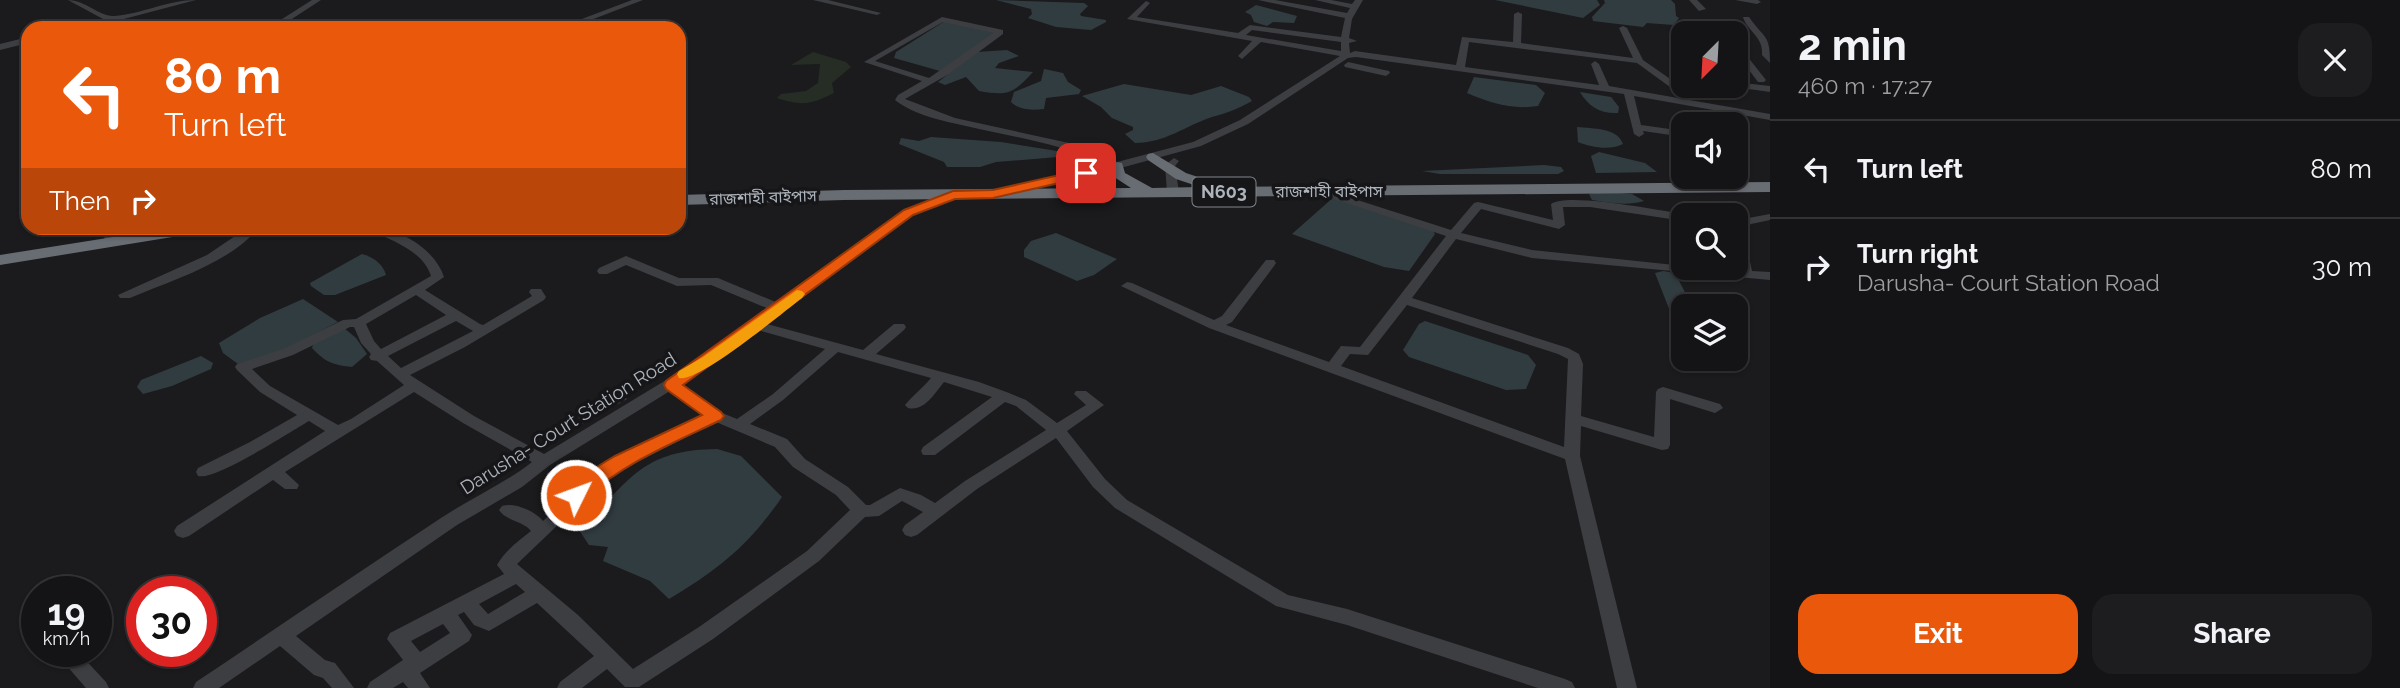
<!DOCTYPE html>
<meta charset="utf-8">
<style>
body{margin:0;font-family:Raleway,"Noto Sans Bengali",sans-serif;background:#1d1d1f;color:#f1f3f6;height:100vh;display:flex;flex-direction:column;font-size:26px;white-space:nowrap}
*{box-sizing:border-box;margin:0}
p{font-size:23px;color:#9d9ea1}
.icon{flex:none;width:38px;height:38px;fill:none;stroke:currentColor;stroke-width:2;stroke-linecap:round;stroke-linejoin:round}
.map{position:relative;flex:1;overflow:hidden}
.details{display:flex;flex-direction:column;background:#141416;width:630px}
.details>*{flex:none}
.hud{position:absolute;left:21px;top:21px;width:665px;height:214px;border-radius:21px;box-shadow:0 2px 5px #0004,0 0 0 2px #333335;background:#ea580c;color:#fff;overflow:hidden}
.needle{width:46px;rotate:204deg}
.tools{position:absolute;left:1671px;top:21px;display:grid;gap:14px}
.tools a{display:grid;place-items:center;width:77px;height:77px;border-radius:14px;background:#141416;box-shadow:0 2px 5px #0004,0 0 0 2px #333335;font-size:35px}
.speed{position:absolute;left:21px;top:576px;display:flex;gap:14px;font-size:35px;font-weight:700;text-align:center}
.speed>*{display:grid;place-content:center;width:91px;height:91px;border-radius:50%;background:#141416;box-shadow:0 2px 5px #0004,0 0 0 2px #333335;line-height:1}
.speed small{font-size:18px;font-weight:400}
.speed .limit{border:10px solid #d22;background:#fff;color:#111}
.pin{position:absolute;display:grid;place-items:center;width:60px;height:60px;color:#fff;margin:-30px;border-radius:14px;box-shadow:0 4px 10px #0006}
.me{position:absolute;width:77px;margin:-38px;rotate:48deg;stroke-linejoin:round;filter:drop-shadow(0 0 5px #0008)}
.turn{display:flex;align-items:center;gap:24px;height:147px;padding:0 28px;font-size:32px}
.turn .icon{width:91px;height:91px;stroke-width:2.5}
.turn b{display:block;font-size:49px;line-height:60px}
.then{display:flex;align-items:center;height:66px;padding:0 28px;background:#0003;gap:14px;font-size:26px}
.round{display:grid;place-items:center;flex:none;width:74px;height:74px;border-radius:21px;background:#1d1d1f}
.summary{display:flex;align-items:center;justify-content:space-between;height:119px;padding:0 28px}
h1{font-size:42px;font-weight:700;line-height:52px}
.cta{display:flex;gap:14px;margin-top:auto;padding:14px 28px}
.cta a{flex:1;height:80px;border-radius:21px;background:#ea580c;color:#fff;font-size:28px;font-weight:700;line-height:80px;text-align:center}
.cta a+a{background:#1d1d1f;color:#f1f3f6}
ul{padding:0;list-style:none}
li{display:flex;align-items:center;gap:21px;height:98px;padding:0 28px;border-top:2px solid #333335}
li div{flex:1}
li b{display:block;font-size:26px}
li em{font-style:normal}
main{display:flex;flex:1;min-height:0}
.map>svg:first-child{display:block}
.green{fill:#252d25}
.water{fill:#313c41}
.building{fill:#48494d}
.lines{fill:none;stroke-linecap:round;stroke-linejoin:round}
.minor{fill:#3c3e42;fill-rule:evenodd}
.highway{fill:#686c73;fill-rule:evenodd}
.route{fill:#ea580c;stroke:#983908;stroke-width:2}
.slow{fill:#f59e0b}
.labels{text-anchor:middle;stroke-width:7;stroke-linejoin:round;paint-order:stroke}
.far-street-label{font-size:16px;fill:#aeb4bc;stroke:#161618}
.shield{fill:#161618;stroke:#80858b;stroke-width:2}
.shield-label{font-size:18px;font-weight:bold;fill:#aeb4bc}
.street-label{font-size:19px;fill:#aeb4bc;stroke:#161618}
</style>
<main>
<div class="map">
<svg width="1770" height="688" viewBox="0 0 1770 688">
<rect width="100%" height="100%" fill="#1b1b1d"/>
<path class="green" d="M813,52L846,62L851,67L832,83L834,93C810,105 802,106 777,98L781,94L806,91L818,83L820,64L791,65Z"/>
<g class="water">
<polygon points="996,0 1084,3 1088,6 1080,14 1081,16 1106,20 1106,22 1091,30 1056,27 1028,18 1032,14 1031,9"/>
<polygon points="1495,0 1597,0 1600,5 1583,18"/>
<polygon points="1604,0 1671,0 1675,4 1676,16 1679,18 1674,25 1647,23 1643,27 1593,21 1592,17 1605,3"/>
<polygon points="1256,5 1297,16 1294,23 1273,22 1267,26 1254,22 1251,15 1245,12"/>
<polygon points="945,21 994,33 940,71 894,58 896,52"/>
<path d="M1007,50L1019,56L999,63L995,68L1033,72C1013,94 1008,96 979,91L966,77L945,85L938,82L977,52Z"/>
<path d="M1044,69L1063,73L1068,82L1081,90L1079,94L1046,98L1044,109C1032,110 1020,111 1011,102L1014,92L1041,81Z"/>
<path d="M1474,77L1536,85L1545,93L1538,106C1512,110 1490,103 1467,93Z"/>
<path d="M1124,84L1191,95L1221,86L1249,97L1252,101C1238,109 1227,113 1212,117C1185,126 1165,143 1135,143L1125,134L1133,130V127L1112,118L1101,107L1082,96Z"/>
<path d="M1580,92L1611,97L1619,107L1618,113C1600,114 1588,106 1580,92Z"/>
<path d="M1577,127C1593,129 1617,127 1623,144C1609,151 1591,147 1578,142Z"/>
<polygon points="931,137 1001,142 1070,153 1070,156 996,162 980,167 947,167 944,162 899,144 901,138 919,141"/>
<polygon points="1599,152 1645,163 1657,172 1596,173 1591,156"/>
<polygon points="1544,165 1561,167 1564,171 1558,174 1440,174 1422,171"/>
<path d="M1600,191L1632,194L1644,201C1628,206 1608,203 1592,200L1589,194Z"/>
<polygon points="1335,196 1431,228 1435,234 1409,271 1384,267 1292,234"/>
<polygon points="1056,233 1117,259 1094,275 1077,281 1024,257 1024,250 1031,241"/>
<path d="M362,254C373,257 383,264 386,275L335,295H324L311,286L310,283Z"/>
<polygon points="1663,271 1675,273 1692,306 1684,306 1683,349 1674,334 1677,329 1655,273"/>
<polygon points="303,299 338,322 282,351 256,361 238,364 223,353 219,343 260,318"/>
<polygon points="1425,321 1528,355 1536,365 1526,389 1506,390 1409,357 1403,350 1419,324"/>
<path d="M344,328L356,338L367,354L352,367C333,365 325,362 312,348L314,341Z"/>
<polygon points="201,356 213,363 211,369 172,386 143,394 137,387 141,380"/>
<path d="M717,449L741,456L782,497C749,545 719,569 669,599L650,581L603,561L608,547L589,545L579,530C630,482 639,450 717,449Z"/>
</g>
<polygon class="building" points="619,392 627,399 582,424 578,416"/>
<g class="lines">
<g class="minor">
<path d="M68,0C85,0 100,17 114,16C142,14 168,0 196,0L120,20L141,28C130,28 122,23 112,22C100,21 83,28 70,28L103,19Z"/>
<polygon points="312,0 321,0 278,28 268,28"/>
<polygon points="632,0 643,0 570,28 558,28"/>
<polygon points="813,0 828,0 881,13 877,15"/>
<path d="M1258,0H1275L1347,13L1350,8L1315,0H1331L1352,4L1355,0H1363L1352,19L1349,38L1357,41L1349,43L1350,53L1355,51L1456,65L1462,37L1513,42L1514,14L1518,12L1522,14L1521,43L1633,58L1619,28L1623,26L1627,28L1643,60L1676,83V87H1670L1637,63L1469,42L1465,67L1599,85L1591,64L1595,61L1599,64L1609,86L1770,114V120L1634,96L1641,125L1684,131V137L1643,131L1644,134L1639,137L1634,134L1624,94L1356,57L1348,58L1248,124L1201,146L1117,169L1000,195L994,192L996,190L1106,165C1061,143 1013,137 966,126C943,121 914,115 895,100L898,95L922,81L864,62L942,17L1003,30V34L949,74L905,99L955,118L1069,143L1117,162L1193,142L1240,120L1340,56L1261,42L1242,59L1238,56L1252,41L1127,19L1146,1L1150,3L1137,17L1238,33L1250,25L1341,37L1345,18ZM943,22L993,33L929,78L875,61ZM1252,30L1341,42V51L1246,35Z"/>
<polygon points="1689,0 1697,0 1706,9 1699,11"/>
<polygon points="1735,0 1758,0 1761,2 1757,4"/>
<path d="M1743,17H1749C1764,39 1770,33 1770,63L1762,55C1764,37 1747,31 1743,17Z"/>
<polygon points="28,37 28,43 0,50 0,44"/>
<polygon points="1741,56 1747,56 1766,80 1764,82 1758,82 1740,58"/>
<polygon points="1348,62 1389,71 1390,73 1386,76 1345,67 1344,65"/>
<polygon points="1737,79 1743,79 1743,83 1770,86 1770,92 1734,87"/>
<polygon points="1694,120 1698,121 1700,124 1690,124 1690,121"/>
<polygon points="1174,158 1179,161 1175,166 1179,192 1173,195 1167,192 1165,165"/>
<path d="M1320,188L1451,230L1474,203L1478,202L1553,220L1551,204C1568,192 1660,211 1684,214L1687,215H1684V221L1590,207H1563L1565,225L1559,229L1481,209L1461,233L1532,250L1684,266V268L1739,270L1736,254V223L1743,219L1770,214V220L1751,224L1743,229L1752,271L1770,272V280L1532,258L1456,239L1412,298L1568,348L1579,354L1583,364L1581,416L1654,437L1656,392L1658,389L1663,387L1720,404L1723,408L1715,413L1670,399V445L1668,449L1662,450L1581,426L1580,456L1637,688H1617L1565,459L1209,328L1121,286L1127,282L1132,283L1214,320L1222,316L1266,260H1274L1276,263L1274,266L1232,322L1226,325L1329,362L1341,346L1360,347L1446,236L1316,193V189ZM1407,305L1558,354L1568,359L1564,447L1341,366L1350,354L1368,355Z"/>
<path d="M953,192L959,195L957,197L913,215L767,324L863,350L894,324H904L906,327L904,330L876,354L979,382L1009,393L1026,400L1057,423L1086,405L1074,394L1076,391H1086L1104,405L1067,431L1105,479L1127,500L1288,595L1347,609L1565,679L1572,682L1575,688H1538L1347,625L1276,606L1115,508L1093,487L1056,438L977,489L917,535L911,537L905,535L902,530L905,525L923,512L902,501L879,516L865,517L819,561L713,639L639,687H625L607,669L582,688H557L560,682L594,656L537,603L489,631L474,625L464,612L458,615L472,635L469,641L420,673L430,688H408L403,682L393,688H367L370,682L403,660L387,639L390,633L504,574L497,565C505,551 518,541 531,531C523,521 506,521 499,510L502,506C514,502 535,511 543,521L596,469L704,415L670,391L550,465L522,487L457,525L296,636L325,660L335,663L354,688H332L323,678L314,675L280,646L219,688H193L196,682C278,627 359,572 441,518C471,498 504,484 532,462L463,423L414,392L285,472L299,485L297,489H285L273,480L189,536L183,538L177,536L174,531L177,526L325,431L309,421C290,432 215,481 198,476L196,472L198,468L250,442L297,415L260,392L237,370L235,367L237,364L283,349L343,320L356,319L431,276C423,251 394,242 373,231L371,228C400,228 435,249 444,277L425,290L480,324L483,325L532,296L529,292L531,289H541L546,297L544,300L465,347L410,375L474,416L544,454L704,357L769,309L711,285L677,286L626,265L607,274H599L597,271L599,268L626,256L679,278H718L778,303L905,211ZM416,295L446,315L381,349L374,341L366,324ZM456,321L473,331L401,368L388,356ZM350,327H354L361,343L371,354L369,357L371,360L377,361L404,385L351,419L338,425L270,386L252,369L293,355ZM758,330L825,349L773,394L737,419L720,412L680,384L714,363ZM838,352L931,378C923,388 913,395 905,405L908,408C924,412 935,393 944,382L992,397L923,447L921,451L923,455H935L1005,402L1016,406L1046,430L965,481L935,503L921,495L900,488L870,505H866L848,487L805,459L787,439L750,424L783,400ZM716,422L775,447L793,467L836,495L850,510L807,551L699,627L633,669L578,615L517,564L608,477ZM516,584L525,592L488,614L479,604ZM443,624L450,633L420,652L411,641Z"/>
<polygon points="110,228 122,228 112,245 108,246 102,242"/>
<path d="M247,228H259C228,264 172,280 130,298H120L118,295L207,255Z"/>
<polygon points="34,611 37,612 37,630 30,628 24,619 27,613"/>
<polygon points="54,651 77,651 106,682 109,688 86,688"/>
</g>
<g class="highway">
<polygon points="1153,153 1186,173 1216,183 1218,187 1770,182 1770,192 844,200 679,205 679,195 844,190 1131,188 1111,175 1110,166 1117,162 1122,163 1125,173 1152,188 1200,187 1176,179 1148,160 1146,157 1148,154"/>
<polygon points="170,228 205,228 197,233 0,265 0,255"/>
</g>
</g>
<path class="route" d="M1086,169L1092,173L1090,176L993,198L955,199L913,215L683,385L721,412L724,416L721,420C671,444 625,462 583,500H570L567,495L570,490L595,468L615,456L702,415L666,389L664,385L666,381L904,210L953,191L993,190Z"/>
<path class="slow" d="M797,290L802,291L805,294L802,298C782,313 699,383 679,378L677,374L679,371L703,357Z"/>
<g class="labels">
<g class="far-street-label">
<text x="1329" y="197">রাজশাহী বাইপাস</text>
<text transform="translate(763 197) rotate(-2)" y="6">রাজশাহী বাইপাস</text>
</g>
<rect class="shield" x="1192.5" y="177.5" width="63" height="29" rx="5"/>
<g class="shield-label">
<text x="1224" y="198">N603</text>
</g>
<g class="street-label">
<text transform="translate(568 423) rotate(-32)" y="7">Darusha- Court Station Road</text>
</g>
</g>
</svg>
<div class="tools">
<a><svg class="needle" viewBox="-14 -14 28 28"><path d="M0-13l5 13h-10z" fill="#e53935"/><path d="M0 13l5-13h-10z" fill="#9d9ea1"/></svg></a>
<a><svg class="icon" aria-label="sound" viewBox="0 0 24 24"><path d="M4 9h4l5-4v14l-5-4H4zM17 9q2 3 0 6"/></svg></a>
<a><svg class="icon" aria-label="search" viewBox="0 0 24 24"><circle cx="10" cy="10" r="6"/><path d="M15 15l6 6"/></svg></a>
<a><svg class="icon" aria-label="layers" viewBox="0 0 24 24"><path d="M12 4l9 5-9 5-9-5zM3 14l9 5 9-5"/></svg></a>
</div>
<div class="speed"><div>19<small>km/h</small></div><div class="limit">30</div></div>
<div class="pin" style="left:1086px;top:173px;background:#d93025"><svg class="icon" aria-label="arrive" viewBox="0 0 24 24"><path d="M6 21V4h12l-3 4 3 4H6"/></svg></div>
<svg class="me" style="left:576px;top:495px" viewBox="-20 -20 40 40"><circle r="17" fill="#ea580c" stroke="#fff" stroke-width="3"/><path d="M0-11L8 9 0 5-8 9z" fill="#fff"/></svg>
<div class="hud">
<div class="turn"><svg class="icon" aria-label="left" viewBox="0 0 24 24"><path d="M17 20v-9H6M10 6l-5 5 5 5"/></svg><div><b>80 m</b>Turn left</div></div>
<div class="then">Then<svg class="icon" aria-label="right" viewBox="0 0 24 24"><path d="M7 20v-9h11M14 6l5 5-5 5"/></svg></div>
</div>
</div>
<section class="details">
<div class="summary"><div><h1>2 min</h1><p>460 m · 17:27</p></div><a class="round"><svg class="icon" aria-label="close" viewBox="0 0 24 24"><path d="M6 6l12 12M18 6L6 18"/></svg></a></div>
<ul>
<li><svg class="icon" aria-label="left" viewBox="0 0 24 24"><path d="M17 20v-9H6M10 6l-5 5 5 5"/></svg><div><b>Turn left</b></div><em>80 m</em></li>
<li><svg class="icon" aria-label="right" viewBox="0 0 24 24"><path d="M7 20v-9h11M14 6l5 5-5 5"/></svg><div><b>Turn right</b><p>Darusha- Court Station Road</p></div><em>30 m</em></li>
</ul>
<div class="cta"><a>Exit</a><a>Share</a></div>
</section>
</main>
